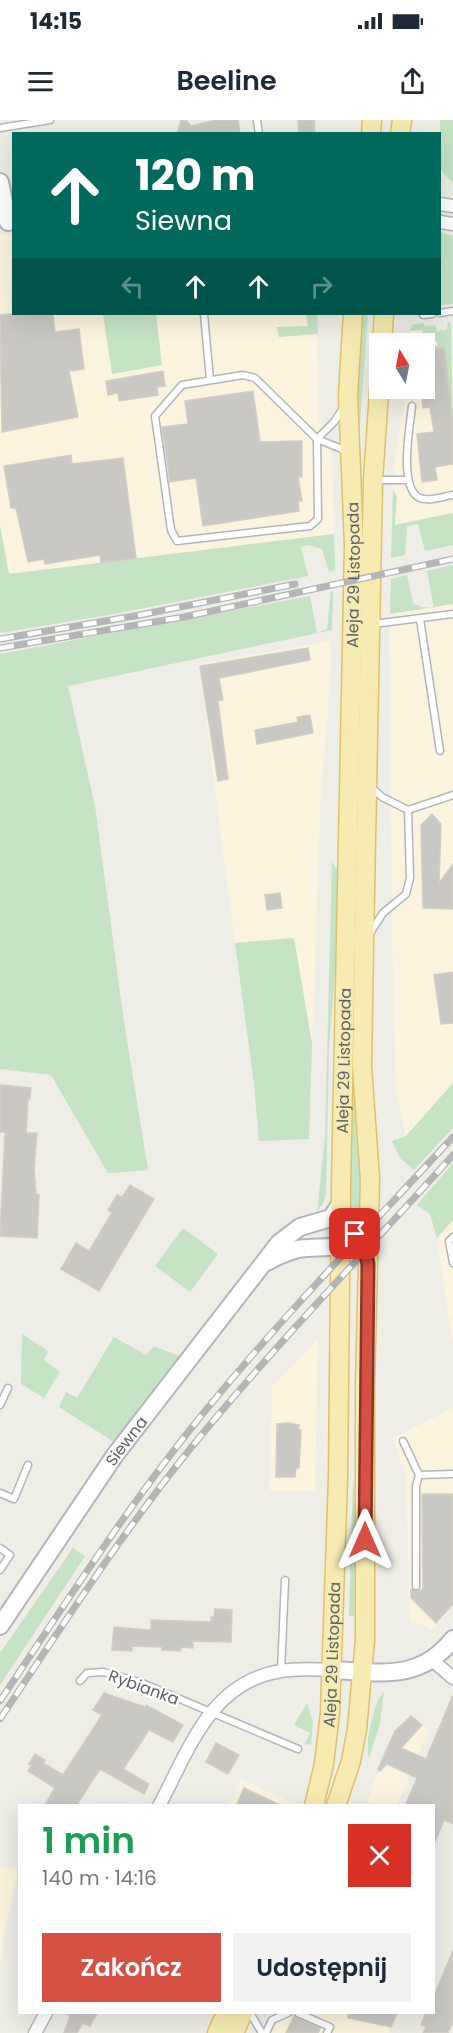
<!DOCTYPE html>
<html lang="pl">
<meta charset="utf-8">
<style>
body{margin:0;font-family:Poppins,sans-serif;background:#f2f2f3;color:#1f2937;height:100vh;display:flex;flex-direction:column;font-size:22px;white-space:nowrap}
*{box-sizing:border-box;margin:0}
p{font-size:20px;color:#747a83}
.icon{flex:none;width:33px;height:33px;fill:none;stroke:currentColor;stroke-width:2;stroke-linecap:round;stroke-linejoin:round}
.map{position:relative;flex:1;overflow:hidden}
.sheet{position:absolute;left:18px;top:1684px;width:417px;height:210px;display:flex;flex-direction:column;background:#fff;border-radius:0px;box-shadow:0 6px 24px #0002}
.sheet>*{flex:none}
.banner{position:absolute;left:12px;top:12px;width:429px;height:183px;border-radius:0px;box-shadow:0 6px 24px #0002;background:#00695c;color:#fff;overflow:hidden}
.needle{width:39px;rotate:350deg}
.controls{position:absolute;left:369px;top:213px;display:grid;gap:12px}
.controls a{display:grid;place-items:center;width:66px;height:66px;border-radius:0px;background:#fff;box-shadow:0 6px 24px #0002;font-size:30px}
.pin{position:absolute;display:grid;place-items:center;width:51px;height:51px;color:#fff;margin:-26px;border-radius:12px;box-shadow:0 3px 9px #0006}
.me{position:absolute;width:66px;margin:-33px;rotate:0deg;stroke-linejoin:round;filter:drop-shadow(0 0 4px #0008)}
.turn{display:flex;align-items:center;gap:21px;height:126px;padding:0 24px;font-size:27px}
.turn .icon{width:78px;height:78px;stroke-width:2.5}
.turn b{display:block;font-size:42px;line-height:51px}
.lanes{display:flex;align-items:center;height:57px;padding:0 24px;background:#0003;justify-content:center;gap:30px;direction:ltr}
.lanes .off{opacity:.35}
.round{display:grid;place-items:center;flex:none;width:63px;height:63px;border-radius:0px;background:#f2f2f3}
.headline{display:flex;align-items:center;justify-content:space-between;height:102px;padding:0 24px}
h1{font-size:36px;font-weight:600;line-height:45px;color:#1e9e55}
.button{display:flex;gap:12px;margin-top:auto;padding:12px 24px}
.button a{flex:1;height:69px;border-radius:0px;background:#d65044;color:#fff;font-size:24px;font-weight:600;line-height:69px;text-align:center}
.button a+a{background:#f2f2f3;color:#1f2937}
.status{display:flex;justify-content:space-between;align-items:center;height:42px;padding:0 30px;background:#fff;direction:ltr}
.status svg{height:16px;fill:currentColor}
header{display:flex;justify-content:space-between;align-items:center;height:78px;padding:0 24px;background:#fff;font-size:27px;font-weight:600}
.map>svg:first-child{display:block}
.commercial{fill:#faf4df}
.green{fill:#c6e3c6}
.building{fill:#cac8c3;stroke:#d2cec5;stroke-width:1.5}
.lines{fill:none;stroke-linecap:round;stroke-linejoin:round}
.lane-casing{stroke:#b3b6b9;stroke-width:9}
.street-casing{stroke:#b3b6b9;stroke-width:15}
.secondary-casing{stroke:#b2b5b9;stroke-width:20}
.primary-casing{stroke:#e2c16c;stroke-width:21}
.lane{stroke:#fff;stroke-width:6}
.street{stroke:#fff;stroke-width:12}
.secondary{stroke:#fff;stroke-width:16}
.primary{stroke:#f6ecb3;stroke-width:18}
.rail-casing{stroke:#b4b5b5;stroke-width:7}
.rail{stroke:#fff;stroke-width:4.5;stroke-dasharray:14;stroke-linecap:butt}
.route-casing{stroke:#8b342c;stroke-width:15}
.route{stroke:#d65044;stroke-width:10}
.labels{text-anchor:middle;stroke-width:5;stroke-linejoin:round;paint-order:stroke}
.street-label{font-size:16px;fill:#5e6165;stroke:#fff}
</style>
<div class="status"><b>14:15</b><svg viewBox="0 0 49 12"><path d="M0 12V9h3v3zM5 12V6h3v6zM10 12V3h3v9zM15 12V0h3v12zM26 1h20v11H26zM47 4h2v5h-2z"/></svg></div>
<header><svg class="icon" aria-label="menu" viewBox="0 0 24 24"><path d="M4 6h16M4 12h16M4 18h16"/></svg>Beeline<svg class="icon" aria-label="share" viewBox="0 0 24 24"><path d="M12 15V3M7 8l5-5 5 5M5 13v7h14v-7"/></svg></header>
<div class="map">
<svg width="453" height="1913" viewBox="0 0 453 1913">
<rect width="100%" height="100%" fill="#eeede6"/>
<g class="commercial">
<polygon points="13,113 14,194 103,194 112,254 162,245 156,194 317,194 318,297 332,337 334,414 9,454 0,406 0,115"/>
<polygon points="423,208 434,214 453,237 453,393 392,405 394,348 406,269 424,268 424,224 409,223 410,211"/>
<polygon points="453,484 453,963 406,1016 396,973 392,819 390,494"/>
<polygon points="331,521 328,593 321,669 312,923 293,818 235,823 199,544"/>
<polygon points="453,1100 453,1226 437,1118"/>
<polygon points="318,1219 315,1371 270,1371 272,1266"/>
<polygon points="453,1288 453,1485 433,1510 410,1500 406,1355 393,1318"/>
<polygon points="411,1595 429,1609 397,1686 377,1686 367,1682 382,1641"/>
<polygon points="240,1659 296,1684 295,1686 229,1686"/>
<polygon points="16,1747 17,1759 3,1817 0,1854 0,1748"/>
<polygon points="269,1893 397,1893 388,1913 259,1913"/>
</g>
<g class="green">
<polygon points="440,0 453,0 453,64 440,49"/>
<polygon points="440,112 453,116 453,184 440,185"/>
<polygon points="103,194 156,194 162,245 112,254"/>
<polygon points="306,194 317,194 318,214 279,217 277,207 308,206"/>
<polygon points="361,194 368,194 359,318 356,246"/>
<polygon points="448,201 451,205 453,302 444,228 433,229 432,226 438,225 437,221 425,223 422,210 410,211 412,205 424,203 424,206 435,205 437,211 447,210"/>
<polygon points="393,370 397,376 395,405 453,393 453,425 425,431 418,404 407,406 405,435 391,438"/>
<polygon points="0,406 9,454 334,414 335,450 329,452 322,429 309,425 301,427 308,456 114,494 0,513"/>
<polygon points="453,445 453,484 390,494 391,459 407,455 413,483 421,487 434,488 427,451"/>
<polygon points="333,471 332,510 68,566 95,686 123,895 148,1050 108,1053 51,955 0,949 0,534 310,476 317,513 327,509 331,472"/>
<polygon points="332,741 338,752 337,827 329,930 326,1073 324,1082 317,1091 325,1017"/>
<polygon points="294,818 312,923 309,1019 259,1021 254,964 235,823"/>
<path d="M353,958C360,987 366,1075 355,1102L351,1104L349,1101Z"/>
<polygon points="453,963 453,1008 414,1050 400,1038 392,1021 406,1016"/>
<polygon points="453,1043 453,1100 437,1118 430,1094 417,1085"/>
<polygon points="183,1108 218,1134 190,1172 155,1146"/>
<polygon points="22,1214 48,1231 44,1240 60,1252 44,1278 21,1264"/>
<polygon points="114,1217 146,1235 154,1226 181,1237 114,1322 59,1287 66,1272 77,1278"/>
<polygon points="353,1358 356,1395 354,1496 349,1496"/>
<polygon points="73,1428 85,1436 0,1565 0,1533"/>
<path d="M384,1571L380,1604L369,1638C364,1625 374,1581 384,1571Z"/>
<polygon points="307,1583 313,1602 311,1625 305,1624 310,1613 294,1605"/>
</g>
<g class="building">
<polygon points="181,0 186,0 191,6 216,0 238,0 240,14 177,14"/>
<polygon points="298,0 314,0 315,14 299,14"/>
<polygon points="8,194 53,194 55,212 79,209 84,249 69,251 78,297 2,312 0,195"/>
<polygon points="444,228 453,302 453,344 435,347 437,360 422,362 417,314 434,312 430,287 423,288 421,268 424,268 424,230"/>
<polygon points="163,251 165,266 157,267 158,275 119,281 118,273 108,275 106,261"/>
<polygon points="253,271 260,322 302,321 302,357 298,357 302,381 298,381 299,391 203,406 196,358 170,362 162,307 188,304 185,281"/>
<polygon points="71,335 72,344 123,338 136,438 101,443 100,435 45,444 44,439 28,442 16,388 11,388 4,346"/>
<polygon points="308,528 310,540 219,558 223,580 218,581 228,659 218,661 200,546"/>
<polygon points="310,595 313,613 257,624 255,610 298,602 297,597"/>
<polygon points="432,694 441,704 439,763 453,744 453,789 423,788 421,705"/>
<polygon points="280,773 282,788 267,790 265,775"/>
<polygon points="453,852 453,903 441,904 434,855"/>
<polygon points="0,965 31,968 30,979 28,979 26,1013 37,1013 34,1048 36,1074 39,1075 37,1118 0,1116 5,1012 0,1012"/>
<polygon points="130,1065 154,1079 99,1171 61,1149 76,1123 89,1131 112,1093 108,1090 117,1075 122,1077"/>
<polygon points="289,1303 299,1305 298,1309 301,1310 299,1348 296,1348 295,1357 276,1357 277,1304"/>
<polygon points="422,1374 453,1374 453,1484 436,1503 411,1478 411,1469 417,1471 423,1469"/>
<polygon points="215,1489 232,1490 231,1522 193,1521 193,1528 181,1527 180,1531 162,1530 162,1527 132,1526 132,1531 112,1530 114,1507 151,1510 151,1500 211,1502 211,1497 214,1497"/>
<polygon points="104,1573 145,1587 146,1585 183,1605 173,1622 149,1610 123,1649 149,1664 144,1674 100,1649 76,1686 44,1686 55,1668 28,1651 32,1645 29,1644 35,1634 45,1640 43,1643 63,1655 102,1595 93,1590"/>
<polygon points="453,1575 453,1704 444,1700 434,1724 434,1686 405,1686 417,1658 387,1644 380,1651 378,1649 395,1611 411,1596 422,1605 401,1628 426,1639"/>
<polygon points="216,1623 239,1635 228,1654 206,1642"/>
<polygon points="244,1668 282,1686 236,1686"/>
<polygon points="453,1830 453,1901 448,1913 423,1913 426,1906 421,1905 426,1893 434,1893 434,1876"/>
<polygon points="65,1893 97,1893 90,1906 83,1903 77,1913 64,1913 70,1896"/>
<polygon points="348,1893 397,1893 391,1907 348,1898"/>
<polygon points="294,1896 320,1908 318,1913 286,1913"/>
</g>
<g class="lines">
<g class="lane-casing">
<g id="lane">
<polyline points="257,0 259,14"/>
<polyline points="0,8 50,0"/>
<polyline points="440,193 453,191"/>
<polyline points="204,194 210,260"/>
<polyline points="423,195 432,194"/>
<polygon points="243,255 255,258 317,319 318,399 310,406 177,421 171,410 155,296 182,265"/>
<path d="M412,286C410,305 398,369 420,378C429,382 444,376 453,375"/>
<polyline points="344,287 334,302 317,319 342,329 347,335"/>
<polyline points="374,360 408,360"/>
<polyline points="420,499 440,631"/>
<polyline points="373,504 453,494"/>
<polyline points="408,690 453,675"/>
<polyline points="370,813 383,793 406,774 410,758 408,690 382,677 371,667"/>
<polyline points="453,1117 449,1121 453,1143"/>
<polyline points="0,1285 8,1268"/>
<polyline points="403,1321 419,1355"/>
<polyline points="0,1373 14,1379 28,1345"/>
<polyline points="0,1428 10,1435 0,1450"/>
<polyline points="416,1466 416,1366 419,1355 453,1354"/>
<polyline points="281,1551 285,1460"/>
<polyline points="80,1561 87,1553 104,1552 142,1563 298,1629"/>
<polyline points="250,1893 262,1913"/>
<polyline points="298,1893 330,1907 327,1913"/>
<polyline points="266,1913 272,1900 288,1893"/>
</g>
</g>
<g class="street-casing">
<g id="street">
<polyline points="440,84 453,86"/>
<polyline points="440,102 453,104"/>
<polyline points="432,1540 453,1558"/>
<path d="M159,1686C189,1630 210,1562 281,1551C298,1548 315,1549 332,1550"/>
<polyline points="35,1913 46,1893"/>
</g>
</g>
<g class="secondary-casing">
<g id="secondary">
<polyline points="0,62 8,102 14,101"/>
<path d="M267,1142C277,1136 287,1132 298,1129C323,1125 356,1133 369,1106"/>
<path id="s1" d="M0,1506L115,1335L279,1123L300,1107L331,1098L341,1083"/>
<path d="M332,1550C381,1552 419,1562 453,1519"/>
</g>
</g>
<g class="primary-casing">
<g id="primary">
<polyline points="371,14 372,0"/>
<polyline points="400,14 402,0"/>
<polyline points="382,224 384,194"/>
<path id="s2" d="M314,1686L324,1644L330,1593L338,1358L341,1066L354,426L348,275L353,194"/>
<polyline points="336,1686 351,1641 357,1609 365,1520 365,1266 370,1059 362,946 364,823 373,360 380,258"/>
<polyline points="217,1913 226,1893"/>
<polyline points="234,1913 243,1893"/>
</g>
</g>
<use href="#lane" class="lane"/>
<use href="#street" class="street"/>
<use href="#secondary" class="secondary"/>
<use href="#primary" class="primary"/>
<g class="rail-casing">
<g id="rail">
<polyline points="0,519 140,495 295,464"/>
<polyline points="0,528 184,497 453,439"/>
<path d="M0,1581C65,1484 127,1387 201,1296C280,1199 368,1109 453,1017"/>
<path d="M0,1599C61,1508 121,1414 190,1329C273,1227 365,1133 453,1035"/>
</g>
</g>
<use href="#rail" class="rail"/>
</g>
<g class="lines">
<g class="route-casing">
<polyline id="route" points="355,1114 364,1126 368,1144 365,1420"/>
</g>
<use href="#route" class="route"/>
</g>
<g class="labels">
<g class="street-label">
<text dy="6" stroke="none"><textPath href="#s2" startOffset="1233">Aleja 29 Listopada</textPath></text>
<text dy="6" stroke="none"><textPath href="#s2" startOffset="747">Aleja 29 Listopada</textPath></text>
<text dy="6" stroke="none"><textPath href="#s1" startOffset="224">Siewna</textPath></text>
<text dy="6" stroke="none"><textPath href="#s2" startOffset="153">Aleja 29 Listopada</textPath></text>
<text transform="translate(144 1567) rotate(20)" y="6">Rybianka</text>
</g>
</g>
</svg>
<div class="controls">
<a><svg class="needle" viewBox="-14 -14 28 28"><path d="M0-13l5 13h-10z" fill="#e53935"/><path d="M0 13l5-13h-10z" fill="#747a83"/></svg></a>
</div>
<div class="pin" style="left:355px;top:1114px;background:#d93025"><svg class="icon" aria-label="arrive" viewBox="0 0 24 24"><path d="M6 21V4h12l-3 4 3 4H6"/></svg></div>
<svg class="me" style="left:365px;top:1420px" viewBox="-20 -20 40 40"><path d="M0-17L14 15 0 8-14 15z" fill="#d65044" stroke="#fff" stroke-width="4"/></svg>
<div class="banner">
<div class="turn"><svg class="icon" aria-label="ahead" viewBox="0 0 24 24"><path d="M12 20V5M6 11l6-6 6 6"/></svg><div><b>120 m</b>Siewna</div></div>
<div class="lanes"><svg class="icon off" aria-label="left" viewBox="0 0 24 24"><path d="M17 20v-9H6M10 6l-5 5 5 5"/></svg><svg class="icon" aria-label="ahead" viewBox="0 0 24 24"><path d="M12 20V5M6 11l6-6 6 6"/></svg><svg class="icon" aria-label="ahead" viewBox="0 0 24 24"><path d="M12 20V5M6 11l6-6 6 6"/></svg><svg class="icon off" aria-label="right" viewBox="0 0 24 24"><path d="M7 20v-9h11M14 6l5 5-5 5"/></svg></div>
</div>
<section class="sheet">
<div class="headline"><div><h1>1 min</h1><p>140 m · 14:16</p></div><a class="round" style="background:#d93025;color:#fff"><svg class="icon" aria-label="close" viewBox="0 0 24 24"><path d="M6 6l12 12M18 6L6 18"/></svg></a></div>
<div class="button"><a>Zakończ</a><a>Udostępnij</a></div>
</section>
</div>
